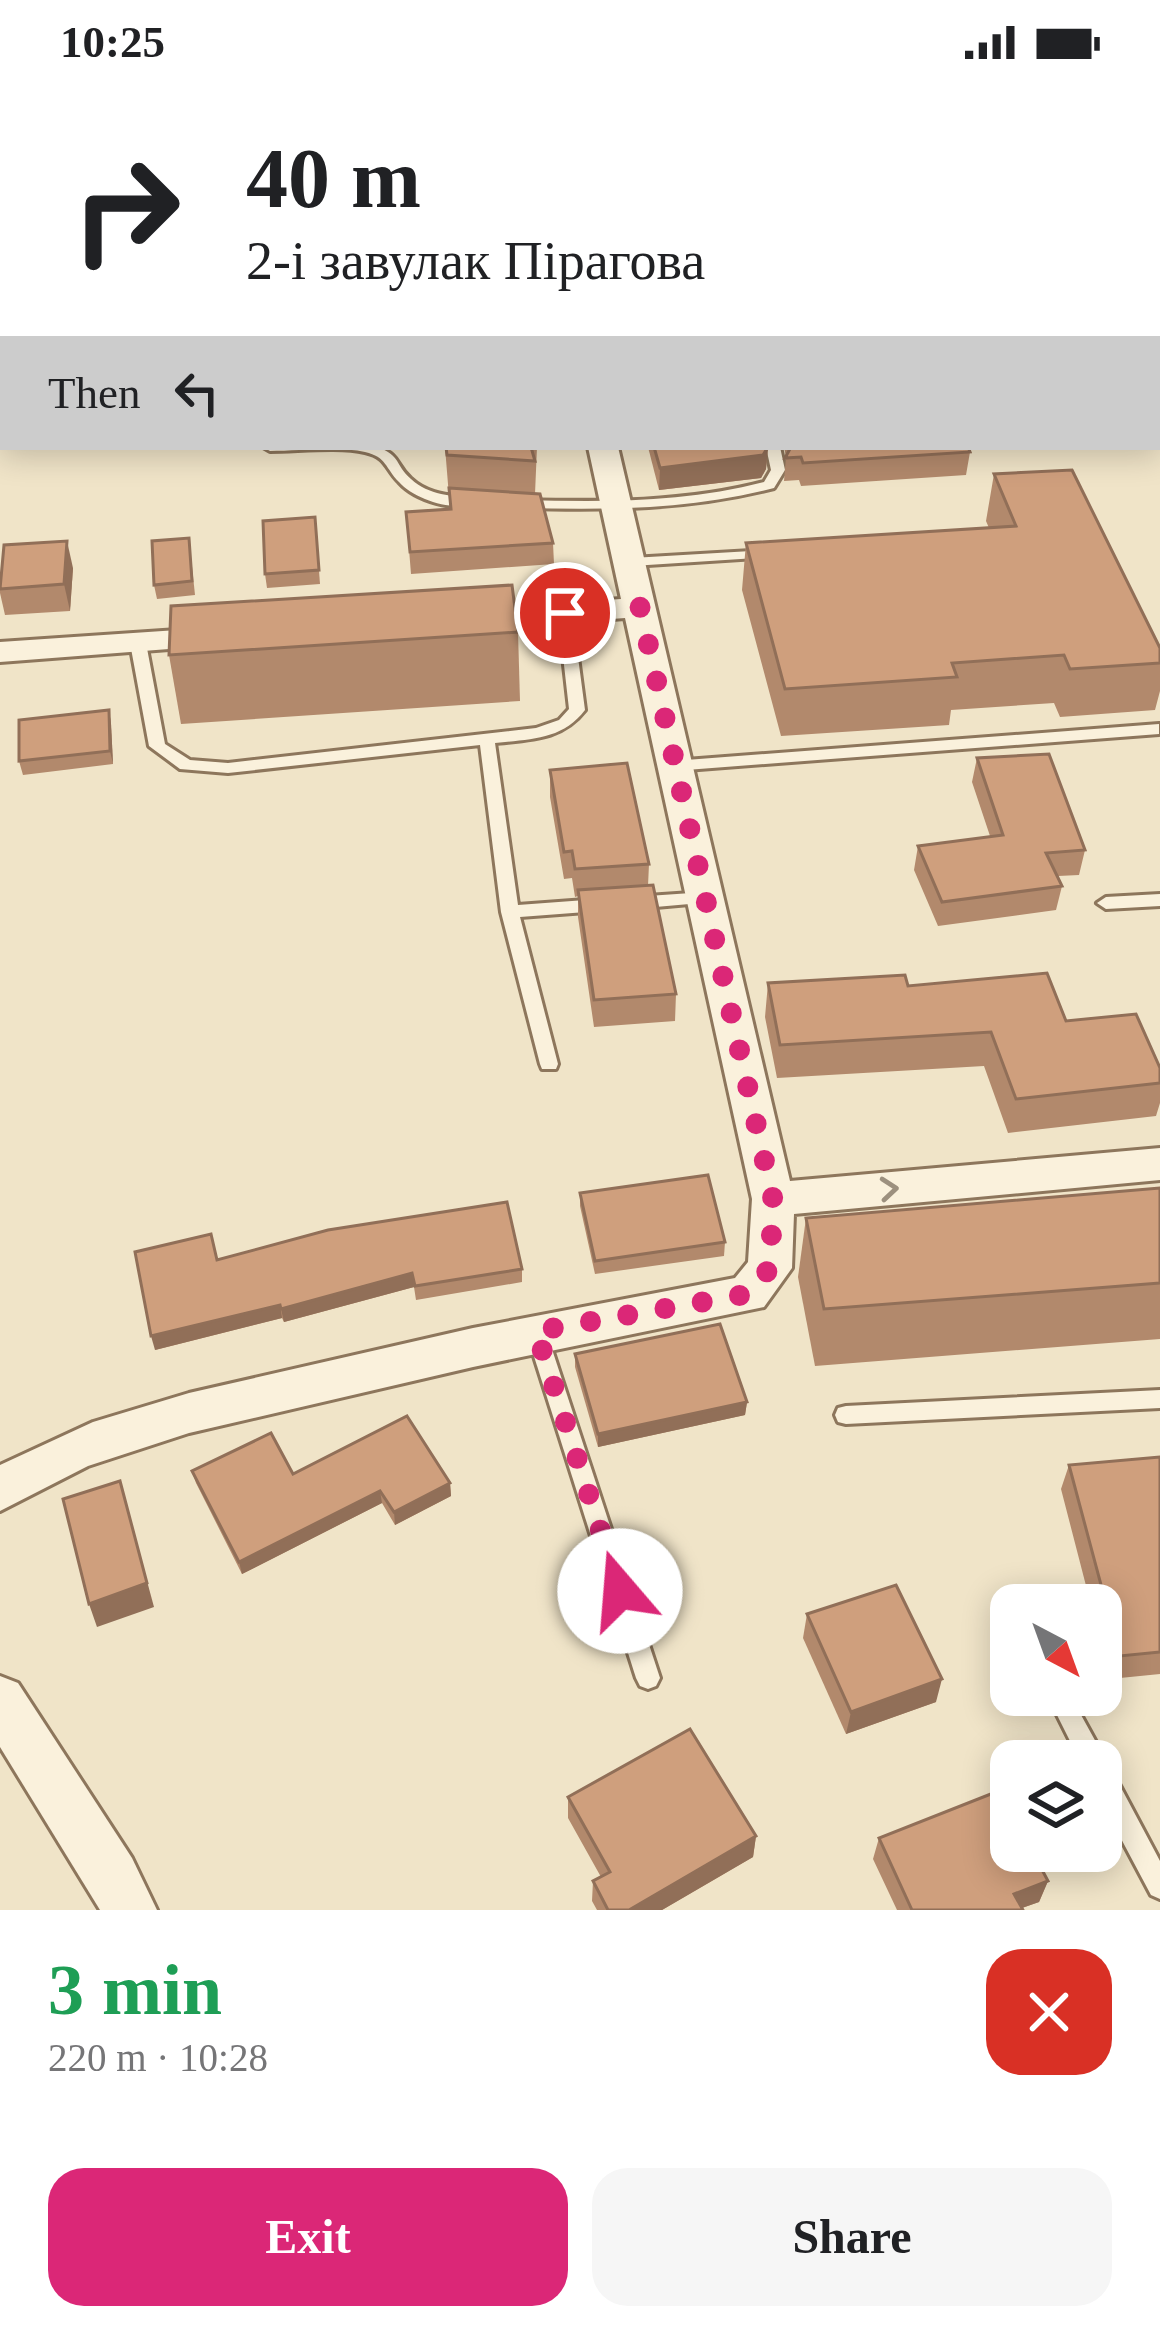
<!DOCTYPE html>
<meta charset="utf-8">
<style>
body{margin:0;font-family:"Times New Roman",serif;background:#f6f6f6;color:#202124;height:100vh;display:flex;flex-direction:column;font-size:45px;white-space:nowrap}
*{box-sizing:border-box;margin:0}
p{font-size:39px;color:#757577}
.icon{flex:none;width:66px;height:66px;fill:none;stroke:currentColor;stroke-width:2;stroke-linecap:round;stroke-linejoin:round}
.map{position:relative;height:1826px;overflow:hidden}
.drawer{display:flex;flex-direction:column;background:#fff;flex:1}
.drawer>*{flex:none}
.top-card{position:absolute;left:0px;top:0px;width:1161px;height:366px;box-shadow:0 6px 30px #0003;background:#fff;color:#202124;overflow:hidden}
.needle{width:78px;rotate:139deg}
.fabs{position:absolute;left:990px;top:1500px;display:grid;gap:24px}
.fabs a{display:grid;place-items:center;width:132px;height:132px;border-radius:24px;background:#fff;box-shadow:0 6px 30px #0003;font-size:60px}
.pin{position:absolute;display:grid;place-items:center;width:102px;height:102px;color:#fff;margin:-51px;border:6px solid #fff;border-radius:50%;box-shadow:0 3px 12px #0007}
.me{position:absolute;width:132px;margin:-66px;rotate:342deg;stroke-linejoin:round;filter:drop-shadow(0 0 9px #0008)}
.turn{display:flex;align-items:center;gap:42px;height:252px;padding:0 48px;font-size:54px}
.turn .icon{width:156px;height:156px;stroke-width:2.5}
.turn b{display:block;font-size:84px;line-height:102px}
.then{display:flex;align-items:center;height:114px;padding:0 48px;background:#0003;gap:24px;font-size:45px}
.round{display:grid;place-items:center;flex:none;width:126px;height:126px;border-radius:36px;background:#f6f6f6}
.head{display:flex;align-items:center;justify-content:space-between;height:204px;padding:0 48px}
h1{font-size:72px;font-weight:800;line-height:90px;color:#1e9e55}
.cta{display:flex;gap:24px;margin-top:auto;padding:24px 48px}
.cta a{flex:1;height:138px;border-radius:36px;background:#db2777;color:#fff;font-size:48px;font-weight:800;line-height:138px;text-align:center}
.cta a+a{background:#f6f6f6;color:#202124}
.status{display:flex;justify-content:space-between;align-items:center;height:84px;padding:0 60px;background:#fff;direction:ltr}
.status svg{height:33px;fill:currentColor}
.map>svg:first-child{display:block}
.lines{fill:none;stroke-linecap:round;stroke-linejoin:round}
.service-casing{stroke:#8d765c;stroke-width:6}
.minor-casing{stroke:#8d765c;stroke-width:6}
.service{fill:#faf1dc;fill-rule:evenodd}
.minor{fill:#faf1dc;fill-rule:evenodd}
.rail{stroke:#3d2e20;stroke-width:6;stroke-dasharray:14 14;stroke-linecap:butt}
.wall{fill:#b2896c}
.shaded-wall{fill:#916f58}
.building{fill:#cf9f7d;stroke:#916f58;stroke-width:3}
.oneway{stroke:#9c907e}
.route{stroke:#db2777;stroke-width:21;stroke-dasharray:0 37.8}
</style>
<div class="status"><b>10:25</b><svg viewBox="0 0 49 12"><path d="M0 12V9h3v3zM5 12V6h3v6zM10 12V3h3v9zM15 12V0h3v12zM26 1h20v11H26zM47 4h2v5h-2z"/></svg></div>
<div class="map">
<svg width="1160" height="1826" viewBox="0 0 1160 1826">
<rect width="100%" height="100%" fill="#f0e4c8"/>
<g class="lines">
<g class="service-casing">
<g id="service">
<polygon points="35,0 49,0 46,3 32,3"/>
<polygon points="1116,0 1126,0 1128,3 1118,3"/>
<polygon points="3,13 3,19 0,20 0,14"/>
<rect x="1158" y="54" width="2" height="11"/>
<rect x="0" y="98" width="3" height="8"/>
<rect x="1158" y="300" width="2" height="8"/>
<path d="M263,363H377C402,372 394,380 411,395C429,412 452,411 475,415L477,418C456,429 415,416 399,398C385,384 387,373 365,368C339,362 298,367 270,367Z"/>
<path d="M766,363H780L785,386L774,404C690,426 608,426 522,424L515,420L522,416C604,418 684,419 764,398L771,386Z"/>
<polygon points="767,466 772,467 772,473 632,482 625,478 632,474"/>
<path d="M565,524L572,528L585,626C562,656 531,655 495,659L518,821L599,815L608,821L599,827L520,833L558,980L556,985H542L540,980L501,828L480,661L228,689L180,685L149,662L130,559L138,554L146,559L165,660L190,676L228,679L536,644L559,636L569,625L558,528Z"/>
<polygon points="1159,640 1159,650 673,687 665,682 673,677"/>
<polygon points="706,808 712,810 715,814 712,818 633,825 624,819 633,813"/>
<polygon points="1160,810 1160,822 1106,825 1097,819 1106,813"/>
<polygon points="536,1238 543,1241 546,1247 660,1594 656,1602 648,1605 640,1602 636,1594 526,1247 529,1241"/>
<polygon points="1160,1306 1160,1324 846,1340 838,1338 835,1331 838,1324 846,1322"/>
<polygon points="1047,1611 1070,1611 1102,1669 1103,1681 1110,1683 1160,1777 1160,1815 1151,1811 1101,1717 1101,1677 1080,1677"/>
</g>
</g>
<g class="minor-casing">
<g id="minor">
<polygon points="511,0 533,0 534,3 512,3"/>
<rect x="1158" y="231" width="2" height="16"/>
<polygon points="588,363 618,363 790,1097 1160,1064 1160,1096 794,1130 792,1184 764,1223 473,1283 189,1349 88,1382 0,1427 0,1381 93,1338 189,1309 473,1244 735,1194 748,1178 752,1115 625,534 466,546 450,536 466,526 621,515"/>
<polygon points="222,543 238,553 234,560 0,578 0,558"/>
<polygon points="0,1592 18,1599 132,1774 157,1826 100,1826 0,1663"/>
</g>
</g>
<use href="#service" class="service"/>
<use href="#minor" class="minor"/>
<g class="rail">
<polyline points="115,3 123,0"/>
<polyline points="141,3 148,0"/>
</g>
</g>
<g class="wall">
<polygon points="780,0 859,0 858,3 781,3"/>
<polygon points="1140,0 1160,0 1160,31 1158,28 1158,3 1142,3"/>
<polygon points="1158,99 1160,103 1160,152 1158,162"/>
<polygon points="445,363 537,363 535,410 553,459 554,480 411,490 406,428 450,425"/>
<polygon points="648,363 768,363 766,385 761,394 659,406"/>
<polygon points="784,363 968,363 970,368 966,391 801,402 799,396 784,397 786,373"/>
<polygon points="994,390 1160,564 1160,607 1155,626 1060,633 1054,619 951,626 949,641 781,652 742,506 746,459 989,444 986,437"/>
<polygon points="315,433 320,500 267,504 265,490"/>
<polygon points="189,454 195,511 157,515 154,501"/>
<polygon points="73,484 70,527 5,531 0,509 0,496"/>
<polygon points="518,548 520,617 181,640 169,571"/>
<polygon points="109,626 111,640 113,680 23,691 19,677"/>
<polygon points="977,674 1085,766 1079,791 1058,792 1062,802 1056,826 938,842 914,786 918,762 990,752 972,698"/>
<polygon points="550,686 649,780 648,802 676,910 675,937 594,943 578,833 578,812 575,813 572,794 564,795 550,713"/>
<polygon points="768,899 908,902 1066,937 1160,984 1160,1019 1156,1032 1008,1049 984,982 777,994 765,933"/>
<polygon points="1160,1104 1160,1255 815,1282 798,1193 806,1134"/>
<polygon points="580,1109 725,1158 724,1172 595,1190 580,1122"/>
<polygon points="217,1176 522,1185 522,1198 416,1216 414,1203 284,1238 282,1234 155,1266"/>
<polygon points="575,1270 747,1318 745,1331 598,1363 575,1283"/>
<polygon points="1160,1373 1160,1590 1110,1595 1101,1560 1101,1521 1091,1521 1061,1405 1069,1381"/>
<polygon points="192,1387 293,1390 450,1399 451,1412 395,1441 382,1419 242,1490 196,1399"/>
<polygon points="807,1530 936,1618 846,1650 803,1554"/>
<polygon points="568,1713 756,1752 753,1773 662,1826 597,1826 592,1817 593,1797 601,1793 568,1734"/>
<polygon points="879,1754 1048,1797 1039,1818 1022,1824 1023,1826 897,1826 873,1775"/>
</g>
<g class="shaded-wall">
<polygon points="768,363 766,385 761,394 659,406 660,384"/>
<polygon points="67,457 73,484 70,527 64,500"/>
<polygon points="109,626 111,640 113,680 110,667"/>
<polygon points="412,1189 414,1203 284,1238 281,1225"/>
<polygon points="280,1221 282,1234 155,1266 151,1252"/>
<polygon points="747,1318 745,1331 598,1363 598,1350"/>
<polygon points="120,1397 154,1523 97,1543 89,1520"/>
<polygon points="450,1399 451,1412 395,1441 394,1428"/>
<polygon points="380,1407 382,1419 242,1490 239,1478"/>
<polygon points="942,1595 936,1618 846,1650 851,1628"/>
<polygon points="756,1752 753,1773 662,1826 629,1826"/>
<polygon points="1048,1797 1039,1818 1016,1826 1014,1810"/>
</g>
<g class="building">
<polygon points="1063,0 1099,0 1100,3 983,3"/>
<polygon points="446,363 531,363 535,377 447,371"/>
<polygon points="654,363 768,363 763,371 660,384"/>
<polygon points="791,363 968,363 970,368 803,379 801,373 785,374"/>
<polygon points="1072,386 1160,564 1160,579 1070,585 1064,571 952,579 957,593 785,605 746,459 1016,442 994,390"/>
<polygon points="449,404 540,410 553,459 410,468 406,428 451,425"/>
<polygon points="315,433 319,486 265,490 263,437"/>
<polygon points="189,454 192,497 154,501 152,457"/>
<polygon points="67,457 64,500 0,505 4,461"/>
<polygon points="512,501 518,548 169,571 171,522"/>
<polygon points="109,626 110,667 19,677 19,636"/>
<polygon points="1049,670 1085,766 1046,769 1062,802 942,818 918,762 1003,751 977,674"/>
<polygon points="627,679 649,780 575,785 572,767 564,768 550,686"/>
<polygon points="653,801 676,910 594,916 578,806"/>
<polygon points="1047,889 1066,937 1136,930 1160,984 1160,999 1016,1015 991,948 780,961 768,899 905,891 908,902"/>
<polygon points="708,1091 725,1158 595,1177 580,1109"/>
<polygon points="1160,1104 1160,1199 824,1225 806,1134"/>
<polygon points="507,1118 522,1185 415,1202 412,1189 281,1225 280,1221 151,1252 135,1168 211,1150 217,1176 328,1146"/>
<polygon points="720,1240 747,1318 598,1350 575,1270"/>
<polygon points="407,1332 450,1399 394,1428 380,1407 239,1478 192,1387 271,1349 293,1390"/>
<polygon points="1160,1373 1160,1568 1120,1572 1069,1381"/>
<polygon points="120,1397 147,1499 89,1520 63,1415"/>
<polygon points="896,1501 942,1595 851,1628 807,1530"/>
<polygon points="690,1645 756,1752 629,1826 608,1826 593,1797 610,1788 568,1713"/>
<polygon points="1001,1706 1011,1726 1011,1767 1032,1767 1048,1797 1014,1810 1023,1826 912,1826 879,1754"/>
</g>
<defs><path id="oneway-chevron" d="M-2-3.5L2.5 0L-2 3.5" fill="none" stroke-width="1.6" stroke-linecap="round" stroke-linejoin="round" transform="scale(3)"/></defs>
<use class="oneway" href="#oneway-chevron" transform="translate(889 1105) rotate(-5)"/>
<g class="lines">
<polyline class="route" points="565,529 640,523 773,1115 770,1184 748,1210 536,1247 620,1507"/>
</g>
</svg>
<div class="fabs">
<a><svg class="needle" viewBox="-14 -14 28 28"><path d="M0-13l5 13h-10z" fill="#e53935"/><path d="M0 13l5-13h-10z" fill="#757577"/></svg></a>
<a><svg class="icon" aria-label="layers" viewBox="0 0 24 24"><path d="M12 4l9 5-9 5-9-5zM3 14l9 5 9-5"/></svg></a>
</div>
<div class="pin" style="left:565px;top:529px;background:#d93025"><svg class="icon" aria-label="arrive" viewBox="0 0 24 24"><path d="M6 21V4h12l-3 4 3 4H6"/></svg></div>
<svg class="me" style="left:620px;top:1507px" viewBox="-20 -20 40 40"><circle r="19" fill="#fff"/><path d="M0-13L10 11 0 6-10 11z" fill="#db2777"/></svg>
<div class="top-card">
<div class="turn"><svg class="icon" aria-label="right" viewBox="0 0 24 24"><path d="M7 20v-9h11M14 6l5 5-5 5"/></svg><div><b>40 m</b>2-і завулак Пірагова</div></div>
<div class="then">Then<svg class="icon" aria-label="left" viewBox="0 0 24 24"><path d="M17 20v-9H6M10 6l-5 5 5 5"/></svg></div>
</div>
</div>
<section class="drawer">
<div class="head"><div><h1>3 min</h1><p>220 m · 10:28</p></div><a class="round" style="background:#d93025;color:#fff"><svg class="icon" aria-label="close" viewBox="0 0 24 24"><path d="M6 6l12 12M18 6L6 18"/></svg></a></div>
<div class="cta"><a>Exit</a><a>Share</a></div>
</section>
